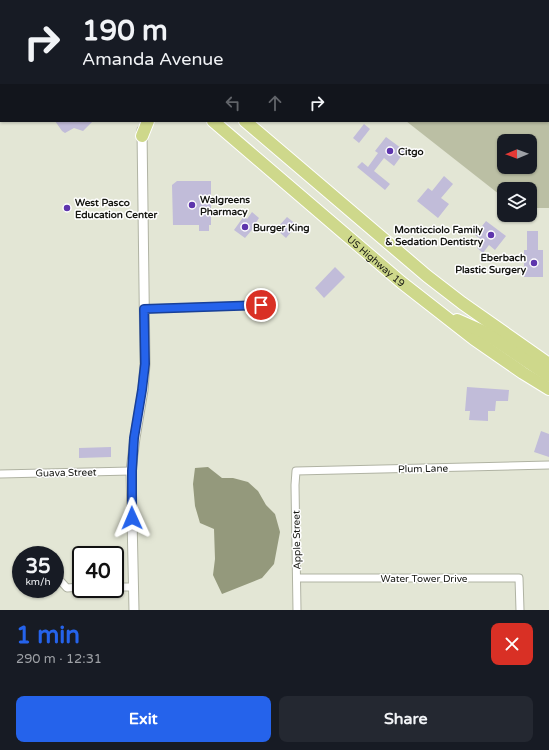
<!DOCTYPE html>
<meta charset="utf-8">
<style>
body{margin:0;font-family:"Varela Round",sans-serif;background:#242831;color:#f1f3f6;height:100vh;display:flex;flex-direction:column;font-size:15px;white-space:nowrap}
*{box-sizing:border-box;margin:0}
p{font-size:13px;color:#9ea1a6}
.icon{flex:none;width:22px;height:22px;fill:none;stroke:currentColor;stroke-width:2;stroke-linecap:round;stroke-linejoin:round}
.map{position:relative;height:610px;overflow:hidden}
.sheet{display:flex;flex-direction:column;background:#171b24;flex:1}
.sheet>*{flex:none}
.hud{position:absolute;left:0px;top:0px;width:549px;height:122px;box-shadow:0 1px 3px #0004;background:#171b24;color:#f1f3f6;overflow:hidden}
.needle{width:26px;rotate:269deg}
.buttons{position:absolute;left:497px;top:134px;display:grid;gap:8px}
.buttons a{display:grid;place-items:center;width:40px;height:40px;border-radius:8px;background:#171b24;box-shadow:0 1px 3px #0004;font-size:20px}
.speed{position:absolute;left:12px;top:546px;display:flex;gap:8px;font-size:20px;font-weight:700;text-align:center}
.speed>*{display:grid;place-content:center;width:52px;height:52px;border-radius:50%;background:#171b24;box-shadow:0 1px 3px #0004;line-height:1}
.speed small{font-size:10px;font-weight:400}
.speed .limit{border:2px solid #111;border-radius:6px;background:#fff;color:#111}
.pin{position:absolute;display:grid;place-items:center;width:34px;height:34px;color:#fff;margin:-17px;border:2px solid #fff;border-radius:50%;box-shadow:0 1px 4px #0007}
.me{position:absolute;width:44px;margin:-22px;rotate:359deg;stroke-linejoin:round;filter:drop-shadow(0 0 3px #0008)}
.turn{display:flex;align-items:center;gap:14px;height:84px;padding:0 16px;font-size:18px}
.turn .icon{width:52px;height:52px;stroke-width:2.5}
.turn b{display:block;font-size:28px;line-height:34px}
.lanes{display:flex;align-items:center;height:38px;padding:0 16px;background:#0003;justify-content:center;gap:20px;direction:ltr}
.lanes .off{opacity:.35}
.round{display:grid;place-items:center;flex:none;width:42px;height:42px;border-radius:8px;background:#242831}
.overview{display:flex;align-items:center;justify-content:space-between;height:68px;padding:0 16px}
h1{font-size:24px;font-weight:700;line-height:30px;color:#2563eb}
.button{display:flex;gap:8px;margin-top:auto;padding:8px 16px}
.button a{flex:1;height:46px;border-radius:8px;background:#2563eb;color:#fff;font-size:16px;font-weight:700;line-height:46px;text-align:center}
.button a+a{background:#242831;color:#f1f3f6}
.map>svg:first-child{display:block}
.green{fill:#bbbfa4;fill-rule:evenodd}
.forest{fill:#afb497}
.water{fill:#94997c}
.building{fill:#c1bcd9}
.lines{fill:none;stroke-linecap:round;stroke-linejoin:round}
.minor-casing{stroke:#b0b3a3;stroke-width:9}
.tertiary-casing{stroke:#b0b3a3;stroke-width:11}
.trunk-casing{stroke:#fff;stroke-width:14}
.minor{stroke:#fff;stroke-width:7}
.tertiary{stroke:#fff;stroke-width:9}
.trunk{stroke:#ced88b;stroke-width:12}
.route-casing{stroke:#184099;stroke-width:10}
.route{stroke:#2563eb;stroke-width:7}
.poi-dot{fill:#5e35ad;stroke:#fff;stroke-width:1.5}
.labels{text-anchor:middle;stroke-width:3;stroke-linejoin:round;paint-order:stroke}
.poi-label{font-size:10px;font-weight:bold;fill:#161712;stroke:#fff;text-anchor:start}
.street-label{font-size:10px;fill:#161712;stroke:#fff}
</style>
<div class="map">
<svg width="549" height="610" viewBox="0 0 549 610">
<rect width="100%" height="100%" fill="#e3e6d5"/>
<path class="green" d="M548,99L549,101V208H530V189H504V198L406,121H548ZM504,141H530V167H504Z"/>
<polygon class="forest" points="445,0 549,0 549,101 548,99 548,1 445,1"/>
<polygon class="water" points="208,467 222,478 233,478 248,482 258,491 266,505 275,514 280,532 274,564 262,578 222,594 213,575 215,559 214,529 200,523 195,506 193,484 195,468"/>
<g class="building">
<polygon points="55,121 93,121 83,131 74,128 65,133 62,131"/>
<polygon points="364,124 370,129 359,143 353,138"/>
<polygon points="386,137 405,151 394,166 384,158 374,171 390,184 385,190 357,167 362,162 368,167 378,153 375,151"/>
<polygon points="444,176 453,184 441,198 449,204 438,218 417,201 428,188 432,191"/>
<polygon points="177,181 211,181 211,225 209,225 209,231 199,231 199,225 173,225 172,185"/>
<polygon points="252,212 259,218 255,224 256,225 245,238 234,230 244,216 247,219"/>
<polygon points="287,217 297,225 286,238 276,229"/>
<polygon points="486,221 506,236 495,250 489,245 483,253 477,248 482,240 475,235"/>
<polygon points="527,231 538,231 538,250 543,250 543,277 524,277 524,250 527,250"/>
<polygon points="335,267 345,277 324,298 315,288"/>
<polygon points="467,387 509,390 508,401 496,401 495,411 488,411 488,421 469,420 470,411 465,411"/>
<polygon points="541,431 549,434 549,457 534,452"/>
<polygon points="111,447 111,457 79,458 79,448"/>
</g>
<g class="lines">
<g class="minor-casing">
<g id="minor">
<polyline points="144,309 261,305"/>
<polyline points="0,474 131,471"/>
<polyline points="34,552 36,555"/>
<polyline points="55,575 67,588 81,587"/>
<polyline points="297,578 519,578 520,610"/>
<polyline points="115,587 134,587"/>
<polyline points="297,610 295,485 296,471 549,465"/>
</g>
</g>
<g class="tertiary-casing">
<g id="tertiary">
<polyline points="141,0 141,1"/>
<polyline points="134,610 131,471 135,438 143,390 145,364 142,130"/>
</g>
</g>
<g class="trunk-casing">
<g id="trunk">
<polyline points="67,0 69,1"/>
<polyline points="102,0 103,1"/>
<path id="s1" d="M213,121L401,282L474,339L523,373L549,389"/>
<polyline points="245,121 427,276 462,303 549,364"/>
<polyline points="142,136 148,121"/>
<polyline points="457,320 482,331 549,376"/>
</g>
</g>
<use href="#minor" class="minor"/>
<use href="#tertiary" class="tertiary"/>
<use href="#trunk" class="trunk"/>
</g>
<g class="lines">
<g class="route-casing">
<polyline id="route" points="132,518 132,471 134,438 142,390 145,364 144,309 261,305"/>
</g>
<use href="#route" class="route"/>
</g>
<g class="poi-dot">
<circle cx="390" cy="151" r="4"/>
<circle cx="192" cy="205" r="4"/>
<circle cx="67" cy="208" r="4"/>
<circle cx="245" cy="227" r="4"/>
<circle cx="491" cy="235" r="4"/>
<circle cx="534" cy="263" r="4"/>
</g>
<g class="labels">
<g class="poi-label">
<text x="398" y="155">Citgo</text>
<text x="200" y="203">Walgreens<tspan x="200" dy="12">Pharmacy</tspan></text>
<text x="75" y="206">West Pasco<tspan x="75" dy="12">Education Center</tspan></text>
<text x="253" y="231">Burger King</text>
<text x="483" y="233" text-anchor="end">Monticciolo Family<tspan x="483" dy="12">&amp; Sedation Dentistry</tspan></text>
<text x="526" y="261" text-anchor="end">Eberbach<tspan x="526" dy="12">Plastic Surgery</tspan></text>
</g>
<g class="street-label">
<text dy="4" stroke="none"><textPath href="#s1" startOffset="215">US Highway 19</textPath></text>
<text transform="translate(423 468) rotate(-1)" y="4">Plum Lane</text>
<text transform="translate(66 472) rotate(-1)" y="4">Guava Street</text>
<text transform="translate(296 540) rotate(-91)" y="4">Apple Street</text>
<text x="424" y="582">Water Tower Drive</text>
</g>
</g>
</svg>
<div class="buttons">
<a><svg class="needle" viewBox="-14 -14 28 28"><path d="M0-13l5 13h-10z" fill="#e53935"/><path d="M0 13l5-13h-10z" fill="#9ea1a6"/></svg></a>
<a><svg class="icon" aria-label="layers" viewBox="0 0 24 24"><path d="M12 4l9 5-9 5-9-5zM3 14l9 5 9-5"/></svg></a>
</div>
<div class="speed"><div>35<small>km/h</small></div><div class="limit">40</div></div>
<div class="pin" style="left:261px;top:305px;background:#d93025"><svg class="icon" aria-label="arrive" viewBox="0 0 24 24"><path d="M6 21V4h12l-3 4 3 4H6"/></svg></div>
<svg class="me" style="left:132px;top:518px" viewBox="-20 -20 40 40"><path d="M0-17L14 15 0 8-14 15z" fill="#2563eb" stroke="#fff" stroke-width="4"/></svg>
<div class="hud">
<div class="turn"><svg class="icon" aria-label="right" viewBox="0 0 24 24"><path d="M7 20v-9h11M14 6l5 5-5 5"/></svg><div><b>190 m</b>Amanda Avenue</div></div>
<div class="lanes"><svg class="icon off" aria-label="left" viewBox="0 0 24 24"><path d="M17 20v-9H6M10 6l-5 5 5 5"/></svg><svg class="icon off" aria-label="ahead" viewBox="0 0 24 24"><path d="M12 20V5M6 11l6-6 6 6"/></svg><svg class="icon" aria-label="right" viewBox="0 0 24 24"><path d="M7 20v-9h11M14 6l5 5-5 5"/></svg></div>
</div>
</div>
<section class="sheet">
<div class="overview"><div><h1>1 min</h1><p>290 m · 12:31</p></div><a class="round" style="background:#d93025;color:#fff"><svg class="icon" aria-label="close" viewBox="0 0 24 24"><path d="M6 6l12 12M18 6L6 18"/></svg></a></div>
<div class="button"><a>Exit</a><a>Share</a></div>
</section>
